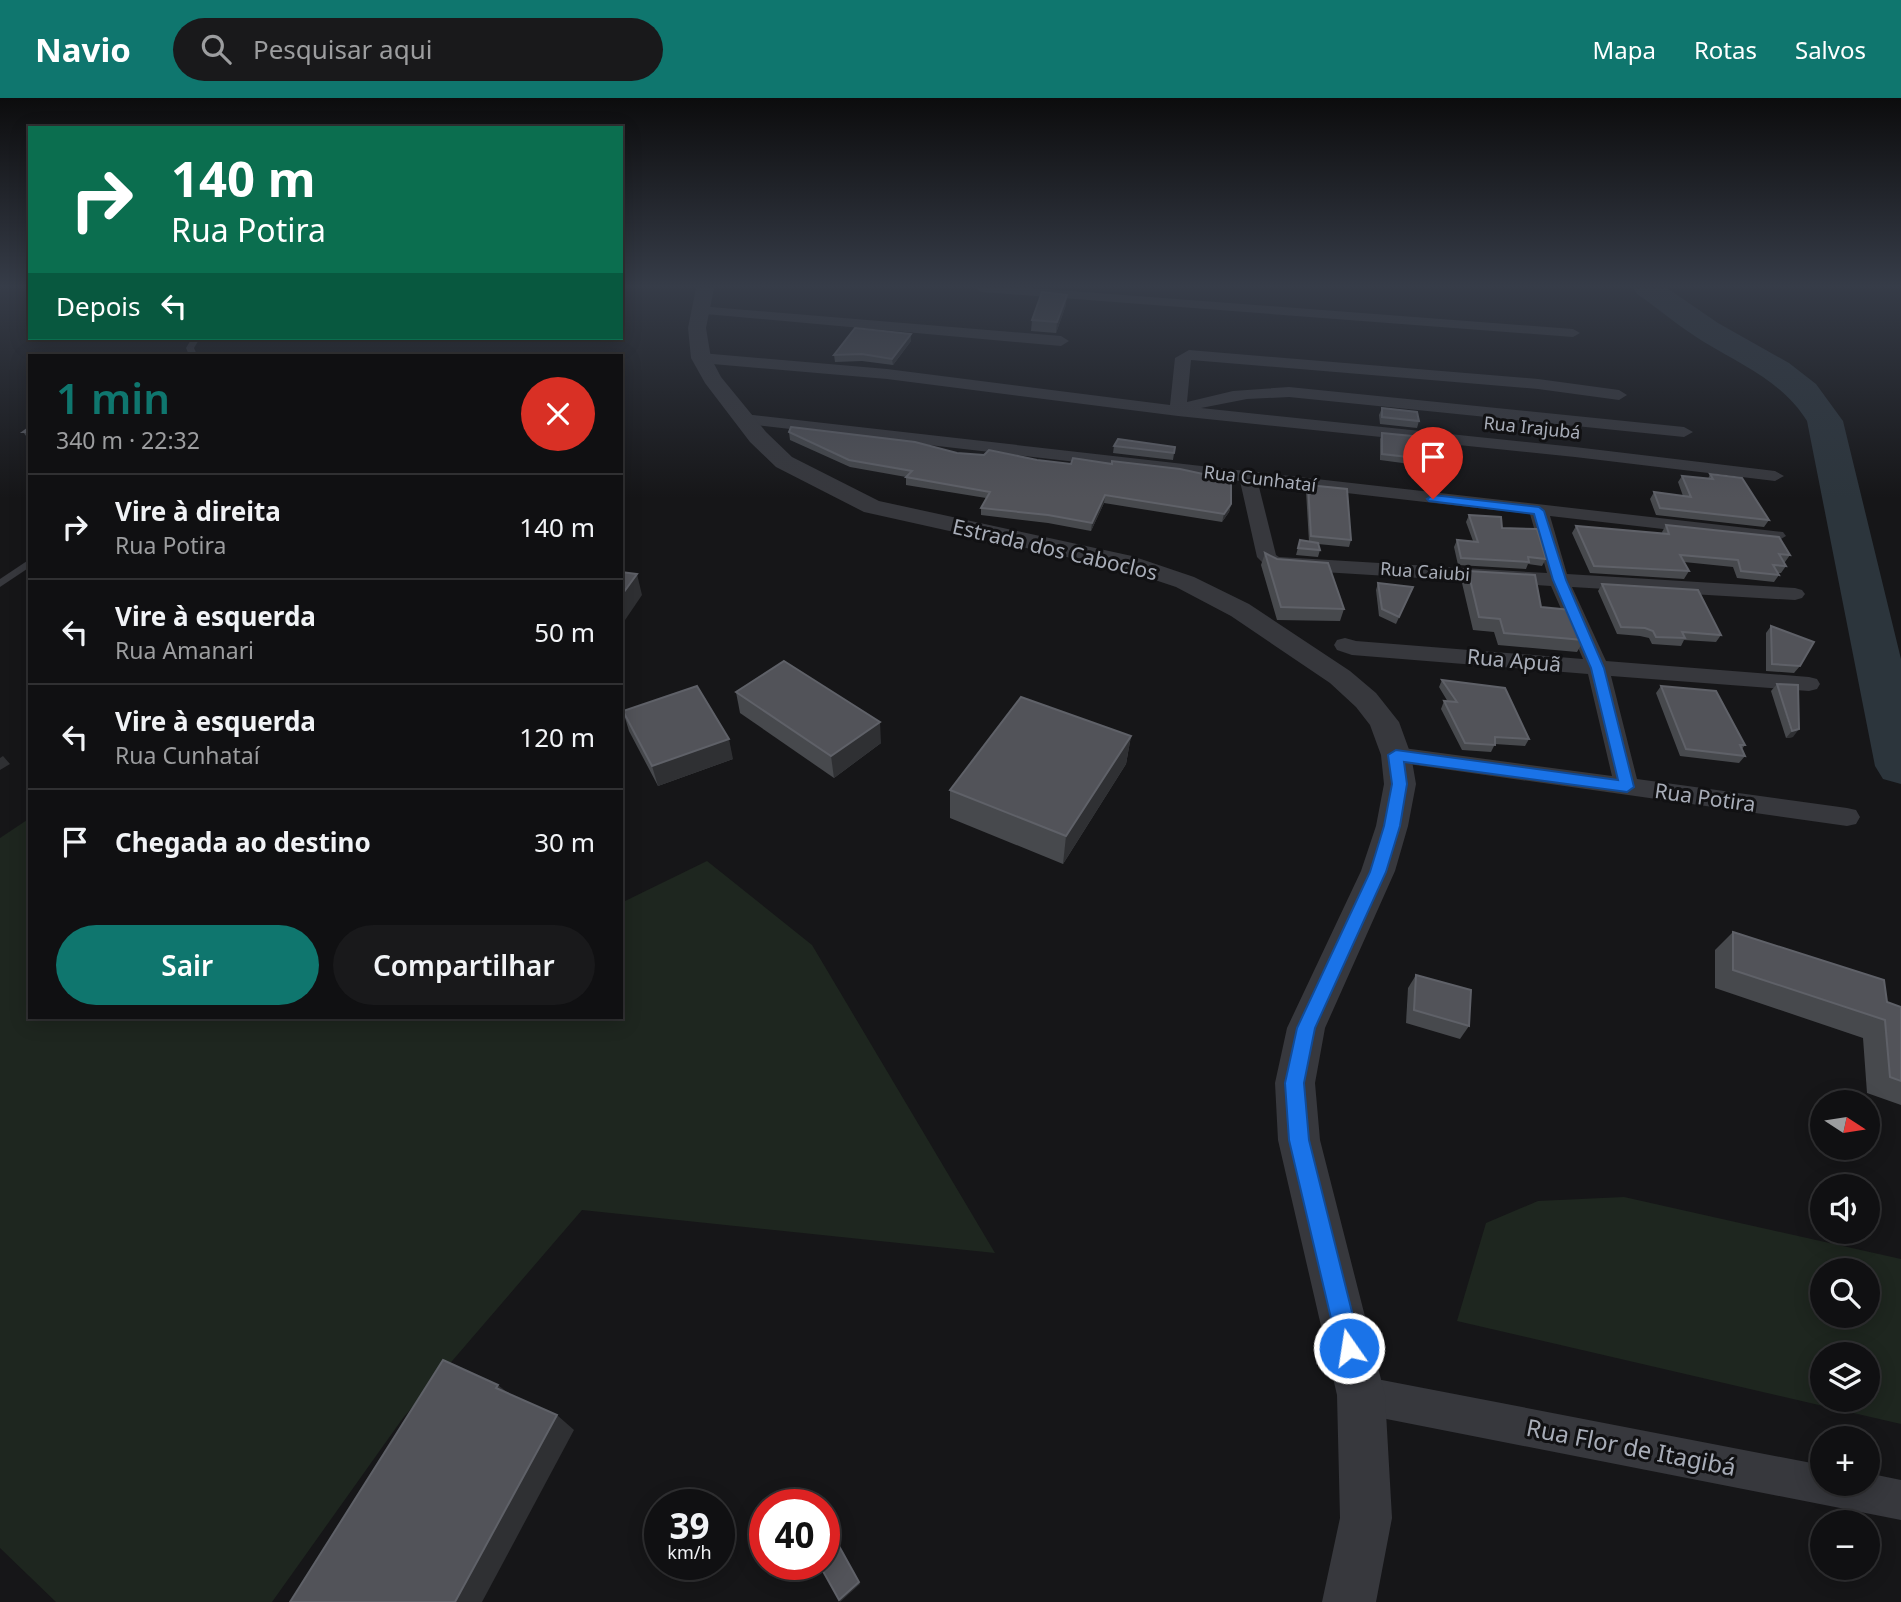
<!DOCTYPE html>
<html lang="pt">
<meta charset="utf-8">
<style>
body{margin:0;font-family:"Noto Sans",sans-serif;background:#19191b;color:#f1f3f6;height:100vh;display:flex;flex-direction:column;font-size:26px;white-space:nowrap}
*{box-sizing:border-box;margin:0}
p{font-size:23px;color:#9c9d9f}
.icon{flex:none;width:38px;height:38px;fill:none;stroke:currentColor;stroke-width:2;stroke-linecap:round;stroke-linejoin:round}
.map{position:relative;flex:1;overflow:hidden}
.sheet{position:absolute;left:28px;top:256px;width:595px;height:665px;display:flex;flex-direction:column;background:#101012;border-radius:0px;box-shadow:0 4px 18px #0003,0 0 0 2px #303032}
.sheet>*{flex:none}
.guide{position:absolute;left:28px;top:28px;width:595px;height:214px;border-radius:0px;box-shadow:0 4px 18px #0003,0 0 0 2px #303032;background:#0b6e4f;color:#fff;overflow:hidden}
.needle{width:46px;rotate:102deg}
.tools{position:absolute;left:1810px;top:992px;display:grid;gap:14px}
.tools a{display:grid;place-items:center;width:70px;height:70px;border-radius:50%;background:#101012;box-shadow:0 4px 18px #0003,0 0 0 2px #303032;font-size:35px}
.speed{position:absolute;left:644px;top:1391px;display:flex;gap:14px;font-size:35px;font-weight:700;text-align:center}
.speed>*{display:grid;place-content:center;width:91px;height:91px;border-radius:50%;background:#101012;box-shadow:0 4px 18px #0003,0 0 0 2px #303032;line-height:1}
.speed small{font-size:18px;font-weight:400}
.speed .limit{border:10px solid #d22;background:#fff;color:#111}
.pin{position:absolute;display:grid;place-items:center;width:60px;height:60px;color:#fff;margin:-72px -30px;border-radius:50% 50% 50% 0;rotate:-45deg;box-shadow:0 0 7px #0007}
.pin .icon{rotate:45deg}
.me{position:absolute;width:77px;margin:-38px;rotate:347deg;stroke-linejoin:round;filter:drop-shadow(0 0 5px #0008)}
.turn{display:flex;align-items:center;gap:24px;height:147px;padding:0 28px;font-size:32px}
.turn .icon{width:91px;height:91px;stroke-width:2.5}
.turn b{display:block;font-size:49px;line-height:60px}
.then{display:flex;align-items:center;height:66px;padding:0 28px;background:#0003;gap:14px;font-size:26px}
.round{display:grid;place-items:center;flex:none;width:74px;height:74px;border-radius:37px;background:#19191b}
.head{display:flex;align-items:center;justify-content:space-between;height:119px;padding:0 28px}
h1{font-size:42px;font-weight:600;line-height:52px;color:#0f766e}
.cta{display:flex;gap:14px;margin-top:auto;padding:14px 28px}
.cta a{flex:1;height:80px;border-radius:42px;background:#0f766e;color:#fff;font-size:28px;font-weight:600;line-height:80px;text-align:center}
.cta a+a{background:#19191b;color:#f1f3f6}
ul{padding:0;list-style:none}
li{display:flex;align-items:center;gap:21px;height:105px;padding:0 28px;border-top:2px solid #303032}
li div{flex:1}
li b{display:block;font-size:26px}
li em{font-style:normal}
header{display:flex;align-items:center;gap:42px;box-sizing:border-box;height:98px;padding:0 35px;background:#0f766e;color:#fff}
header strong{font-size:33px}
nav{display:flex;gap:38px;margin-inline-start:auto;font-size:24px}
.search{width:490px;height:63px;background:#19191b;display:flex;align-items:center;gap:18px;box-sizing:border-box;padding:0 24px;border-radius:38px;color:#9c9d9f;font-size:26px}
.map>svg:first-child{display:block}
.green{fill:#1e261f;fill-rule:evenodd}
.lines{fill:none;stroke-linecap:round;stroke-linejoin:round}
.river{fill:#2c353c;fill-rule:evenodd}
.service{fill:#37383d;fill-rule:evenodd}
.minor{fill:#37383d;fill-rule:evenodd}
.tertiary{fill:#37383d;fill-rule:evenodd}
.wall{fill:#47494d}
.shaded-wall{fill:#2f3033}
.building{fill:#525359;stroke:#5f6168;stroke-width:2}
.route{fill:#1a73e8;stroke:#114b97;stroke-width:2}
.labels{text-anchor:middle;stroke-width:6;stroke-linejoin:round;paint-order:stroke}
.far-street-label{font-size:18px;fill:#a8adb8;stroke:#111113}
.street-label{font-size:21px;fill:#a8adb8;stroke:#111113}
.near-street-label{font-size:24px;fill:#a8adb8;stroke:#111113}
</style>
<header>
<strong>Navio</strong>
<div class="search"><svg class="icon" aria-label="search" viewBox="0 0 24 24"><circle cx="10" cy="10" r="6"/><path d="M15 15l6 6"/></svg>Pesquisar aqui</div>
<nav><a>Mapa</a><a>Rotas</a><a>Salvos</a></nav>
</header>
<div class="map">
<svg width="1901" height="1504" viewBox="0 0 1901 1504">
<rect width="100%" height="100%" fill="#161618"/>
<g class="green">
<polygon points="30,720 30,919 621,919 621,805 707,763 812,847 995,1155 582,1112 403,1320 272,1504 56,1504 0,1450 0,740"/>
<path d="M1624,1099L1901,1161V1326L1457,1223L1486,1125L1538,1103ZM1822,1172H1867V1218H1822ZM1822,1256H1867V1302H1822Z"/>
</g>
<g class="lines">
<path class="river" d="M1633,190H1667L1718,225L1789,265L1816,286L1843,323L1901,561V686L1883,681L1875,668L1807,323C1783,284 1742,267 1704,244C1681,230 1660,212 1637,196Z"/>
<g class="service">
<polygon points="192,240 200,240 194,250 197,257 189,257 186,250"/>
<polygon points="30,461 30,469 0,489 0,481"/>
</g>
<g class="minor">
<polygon points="975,190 1031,190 1573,231 1580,235 1573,239 982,194"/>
<polygon points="699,208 1061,238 1069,243 1061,248 694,215 692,212 694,209"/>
<polygon points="1189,252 1538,281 1619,292 1627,297 1619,302 1538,291 1191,262 1187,304 1233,293 1289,289 1684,329 1693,334 1684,339 1289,299 1247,301 1201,310 1575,349 1775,373 1784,378 1775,383 1575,359 1178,318 887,281 701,265 693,260 701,255 887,271 1170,307 1175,260"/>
<path d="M744,316L1783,434L1786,438L1776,444L1550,418L1567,476L1795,490L1802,492L1805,496L1802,500L1795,502L1572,489L1606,563L1809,579L1817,581L1820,586L1817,591L1809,593L1611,578L1637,681L1847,710L1856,712L1860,719L1856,726L1847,728L1387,663L1384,657L1387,651L1396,649L1612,678L1588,576L1352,557L1337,552L1334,547L1337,542L1345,540L1356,543L1583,561L1551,488L1274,471L1267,469L1257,459L1240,383L738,325L736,321L738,317ZM1258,385L1530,416L1547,475L1279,459L1276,457Z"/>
<polygon points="1361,1278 1822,1367 1822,1386 1867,1386 1867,1375 1901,1382 1901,1422 1361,1316 1347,1311 1342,1297 1347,1283"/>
</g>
<polygon class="tertiary" points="696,190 714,190 706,230 711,260 721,279 766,334 792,359 879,403 1132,458 1194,479 1249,506 1350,573 1376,595 1399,624 1411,657 1416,686 1408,728 1395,773 1325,930 1315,985 1320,1042 1385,1297 1392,1420 1376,1504 1322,1504 1340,1420 1337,1297 1278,1042 1275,985 1287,930 1361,773 1376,728 1384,686 1381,657 1370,627 1356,609 1330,585 1231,518 1176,489 1125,472 864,414 776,369 750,344 705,285 691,260 688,230"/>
</g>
<g class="wall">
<polygon points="1066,207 1056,235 1031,233 1032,222"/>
<polygon points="911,243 893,267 862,263 835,264 834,257"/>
<polygon points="1382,310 1419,323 1417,330 1380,326 1379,317"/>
<polygon points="30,329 30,343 23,334"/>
<polygon points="789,334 957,355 1231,406 1229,414 1222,424 1104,405 1091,433 1048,425 981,417 981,410 986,400 906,387 906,379 850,369 790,342"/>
<polygon points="1382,335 1427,361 1425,368 1380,362 1380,341"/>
<polygon points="1114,348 1175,349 1173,362 1113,355"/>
<polygon points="1710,376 1769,422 1764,429 1656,417 1650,401 1654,394 1683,398 1678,384 1682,378 1708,381"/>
<polygon points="1308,387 1351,442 1349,449 1318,446 1320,452 1318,459 1296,457 1300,442 1309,444 1306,393"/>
<polygon points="1469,417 1502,430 1546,461 1542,468 1528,466 1526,471 1458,467 1454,449 1457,442 1473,443 1466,424"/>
<polygon points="1666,427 1790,457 1785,464 1784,464 1786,468 1781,475 1777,475 1779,477 1774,484 1737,480 1733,469 1684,464 1689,473 1684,481 1590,475 1572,435 1576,428 1663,436 1662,434"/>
<polygon points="1265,455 1344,511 1340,523 1277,522 1261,467"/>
<polygon points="1468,473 1541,509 1584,542 1577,554 1498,547 1494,534 1473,532 1462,485"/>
<polygon points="1378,485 1413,489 1396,526 1379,518 1376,492"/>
<polygon points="1602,486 1721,537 1716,544 1684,542 1681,548 1652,546 1649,540 1640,538 1617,536 1598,493"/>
<polygon points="1771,528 1800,568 1794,575 1766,573 1766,535"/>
<polygon points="1442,582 1529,641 1525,648 1495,646 1491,654 1462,652 1441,611 1444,603 1448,604 1439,589"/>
<polygon points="1777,586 1793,639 1786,640 1771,593"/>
<polygon points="1661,588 1745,647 1742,651 1745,658 1739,665 1680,658 1656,595"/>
<polygon points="736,594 881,645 834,680 740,615"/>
<polygon points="623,613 733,661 658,688 629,633"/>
<polygon points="1131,638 1126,666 1063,766 950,720 950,692"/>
<polygon points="1733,834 1887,904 1901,909 1901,1007 1867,995 1863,940 1715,890 1715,852"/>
<polygon points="1416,877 1469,928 1460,941 1406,925 1408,890"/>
</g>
<g class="shaded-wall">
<polygon points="1067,197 1066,207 1056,235 1057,224"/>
<polygon points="911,236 911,243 893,267 892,261"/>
<polygon points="1105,397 1104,405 1091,433 1092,425"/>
<polygon points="1231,406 1229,414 1222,424 1224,416"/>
<polygon points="637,476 642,497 621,528 621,498"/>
<polygon points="880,624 881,645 834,680 831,658"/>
<polygon points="1799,631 1793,639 1786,640 1792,633"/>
<polygon points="1131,638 1126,666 1063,766 1066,738"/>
<polygon points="729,641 733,661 658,688 652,668"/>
<polygon points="3,658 10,666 0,672 0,660"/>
<polygon points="498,1287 518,1303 496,1290"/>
<polygon points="557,1317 574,1332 482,1504 455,1504"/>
<polygon points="859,1484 860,1486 840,1504 839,1502"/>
</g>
<g class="building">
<polygon points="1042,194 1067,197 1057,224 1032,222"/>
<polygon points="855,230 911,236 892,261 862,256 834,257"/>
<polygon points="1382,310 1417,314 1419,323 1382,319"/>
<polygon points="30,329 30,334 23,334"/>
<polygon points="791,329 915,344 957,355 984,357 989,352 1037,362 1071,366 1073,360 1112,366 1112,363 1180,371 1231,382 1231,406 1224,416 1105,397 1092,425 1048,417 981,410 990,394 906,379 912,373 849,362 789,334"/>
<polygon points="1382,335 1422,339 1427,361 1382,356"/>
<polygon points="1118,341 1175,349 1174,355 1114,348"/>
<polygon points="1710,376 1742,380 1769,422 1660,410 1654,394 1691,399 1682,378 1713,381"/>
<polygon points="1308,387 1347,391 1351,442 1311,438"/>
<polygon points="1469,417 1501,419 1502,430 1537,431 1546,461 1528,459 1529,464 1461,460 1457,442 1478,444"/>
<polygon points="1666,427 1779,439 1790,457 1779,456 1786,468 1773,467 1779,477 1741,473 1738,462 1680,457 1689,473 1594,468 1576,428 1669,436"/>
<polygon points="1300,442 1318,445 1320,452 1298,450"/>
<polygon points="1265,455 1277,461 1328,465 1344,511 1281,509"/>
<polygon points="1468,473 1535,477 1541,509 1571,512 1584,542 1504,535 1500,521 1479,519"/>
<polygon points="621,474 637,476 621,498"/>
<polygon points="1378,485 1413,489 1399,519 1382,511"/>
<polygon points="1602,486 1698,492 1721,537 1682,534 1685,540 1656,539 1653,533 1645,530 1621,529"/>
<polygon points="1771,528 1814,544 1800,568 1772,566"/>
<polygon points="784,563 880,624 831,658 736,594"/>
<polygon points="1442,582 1505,590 1529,641 1495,639 1495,647 1465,645 1444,603 1457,604"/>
<polygon points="1777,586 1798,587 1799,631 1792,633"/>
<polygon points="697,588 729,641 652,668 623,613"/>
<polygon points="1661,588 1716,593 1745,647 1740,647 1745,658 1686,651"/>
<polygon points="1021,599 1131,638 1066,738 950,692"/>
<polygon points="1733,834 1884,882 1887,904 1901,909 1901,983 1890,979 1885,922 1733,872"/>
<polygon points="1416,877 1471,892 1469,928 1414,912"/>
<polygon points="443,1262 498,1287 496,1290 557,1317 455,1504 290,1504"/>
<polygon points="839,1448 859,1484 839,1502 819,1466 824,1466 824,1460"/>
</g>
<linearGradient id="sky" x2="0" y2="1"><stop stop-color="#0c0c0d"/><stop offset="0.47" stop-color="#363c48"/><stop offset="1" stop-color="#363c48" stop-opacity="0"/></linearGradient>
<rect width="1901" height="400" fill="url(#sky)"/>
<polygon class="route" points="1433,397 1539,409 1544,413 1566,482 1604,570 1634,689 1627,694 1404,664 1407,686 1400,728 1386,774 1315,930 1304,985 1309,1042 1361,1250 1357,1258 1349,1262 1341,1258 1338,1250 1289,1042 1285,985 1297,930 1370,774 1384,728 1392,686 1388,657 1396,652 1618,682 1591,570 1553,482 1534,416 1429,403 1427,401"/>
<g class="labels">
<g class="far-street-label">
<text transform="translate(1532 330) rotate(6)" y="6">Rua Irajubá</text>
<text transform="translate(1260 381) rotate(7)" y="6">Rua Cunhataí</text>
<text transform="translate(1425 474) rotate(4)" y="6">Rua Caiubi</text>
</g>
<g class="street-label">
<text transform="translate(1055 452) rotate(13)" y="7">Estrada dos Caboclos</text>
<text transform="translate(1514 563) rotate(5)" y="7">Rua Apuã</text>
<text transform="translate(1705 700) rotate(8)" y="7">Rua Potira</text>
</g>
<g class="near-street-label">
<text transform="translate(1631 1350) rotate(11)" y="8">Rua Flor de Itagibá</text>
</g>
</g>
</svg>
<div class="tools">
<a><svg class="needle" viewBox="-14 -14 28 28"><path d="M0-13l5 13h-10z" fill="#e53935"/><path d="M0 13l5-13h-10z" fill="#9c9d9f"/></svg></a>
<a><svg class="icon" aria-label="sound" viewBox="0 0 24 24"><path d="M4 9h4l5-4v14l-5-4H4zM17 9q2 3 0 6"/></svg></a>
<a><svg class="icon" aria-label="search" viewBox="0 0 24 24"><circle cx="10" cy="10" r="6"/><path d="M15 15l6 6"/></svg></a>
<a><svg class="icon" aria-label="layers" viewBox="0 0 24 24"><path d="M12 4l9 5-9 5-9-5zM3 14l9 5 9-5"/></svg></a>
<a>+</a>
<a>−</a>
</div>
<div class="speed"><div>39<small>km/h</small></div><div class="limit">40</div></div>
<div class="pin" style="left:1433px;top:401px;background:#d93025"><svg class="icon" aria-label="arrive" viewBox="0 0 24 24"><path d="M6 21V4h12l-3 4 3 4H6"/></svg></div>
<svg class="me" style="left:1349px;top:1250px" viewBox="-20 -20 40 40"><circle r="17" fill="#1a73e8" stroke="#fff" stroke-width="3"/><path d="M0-11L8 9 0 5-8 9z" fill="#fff"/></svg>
<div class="guide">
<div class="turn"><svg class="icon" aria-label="right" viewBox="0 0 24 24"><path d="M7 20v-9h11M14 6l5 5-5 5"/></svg><div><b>140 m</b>Rua Potira</div></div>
<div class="then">Depois<svg class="icon" aria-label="left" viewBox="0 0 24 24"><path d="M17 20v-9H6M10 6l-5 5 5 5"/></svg></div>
</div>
<section class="sheet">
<div class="head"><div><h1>1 min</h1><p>340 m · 22:32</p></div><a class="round" style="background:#d93025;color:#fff"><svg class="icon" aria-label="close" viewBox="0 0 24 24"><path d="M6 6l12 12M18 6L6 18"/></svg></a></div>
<ul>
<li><svg class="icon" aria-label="right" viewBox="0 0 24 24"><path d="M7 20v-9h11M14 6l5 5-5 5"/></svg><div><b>Vire à direita</b><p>Rua Potira</p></div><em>140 m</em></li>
<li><svg class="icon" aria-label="left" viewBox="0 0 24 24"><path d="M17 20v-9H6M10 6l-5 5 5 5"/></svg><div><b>Vire à esquerda</b><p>Rua Amanari</p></div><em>50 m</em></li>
<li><svg class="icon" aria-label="left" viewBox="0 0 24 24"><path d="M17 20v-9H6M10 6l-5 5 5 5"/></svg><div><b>Vire à esquerda</b><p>Rua Cunhataí</p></div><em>120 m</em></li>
<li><svg class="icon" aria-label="arrive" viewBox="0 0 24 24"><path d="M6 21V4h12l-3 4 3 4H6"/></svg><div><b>Chegada ao destino</b></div><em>30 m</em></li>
</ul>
<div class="cta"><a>Sair</a><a>Compartilhar</a></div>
</section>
</div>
